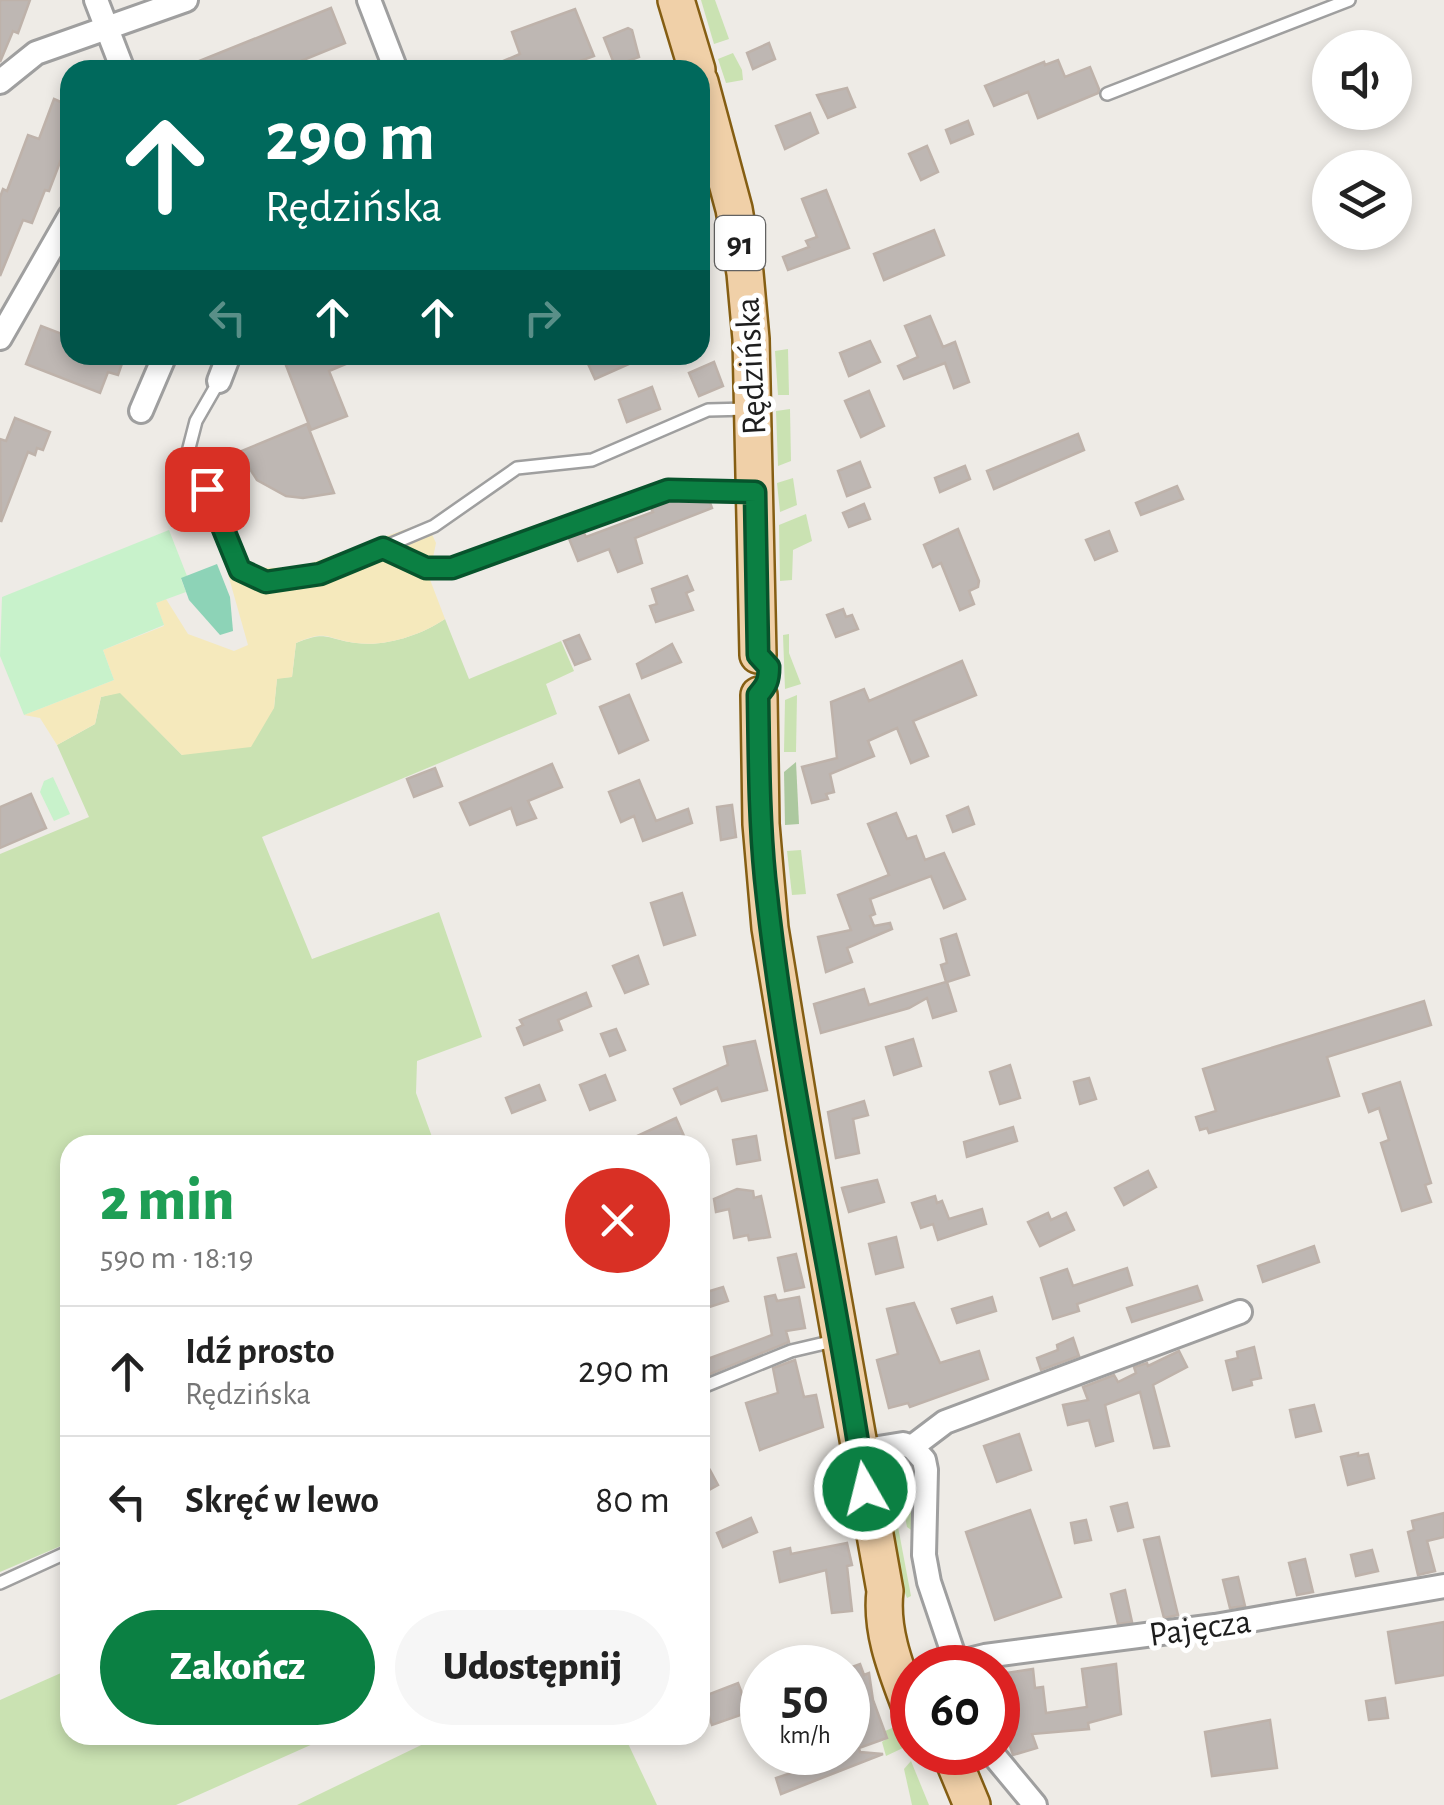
<!DOCTYPE html>
<html lang="pl">
<meta charset="utf-8">
<style>
body{margin:0;font-family:"Alegreya Sans",sans-serif;background:#f6f6f6;color:#222;height:100vh;display:flex;flex-direction:column;font-size:38px;white-space:nowrap}
*{box-sizing:border-box;margin:0}
p{font-size:32px;color:#767676}
.icon{flex:none;width:55px;height:55px;fill:none;stroke:currentColor;stroke-width:2;stroke-linecap:round;stroke-linejoin:round}
.map{position:relative;flex:1;overflow:hidden}
.panel{position:absolute;left:60px;top:1135px;width:650px;height:610px;display:flex;flex-direction:column;background:#fff;border-radius:30px;box-shadow:0 5px 15px #0003}
.panel>*{flex:none}
.banner{position:absolute;left:60px;top:60px;width:650px;height:305px;border-radius:30px;box-shadow:0 5px 15px #0003;background:#00695c;color:#fff;overflow:hidden}
.tools{position:absolute;left:1312px;top:30px;display:grid;gap:20px}
.tools a{display:grid;place-items:center;width:100px;height:100px;border-radius:50%;background:#fff;box-shadow:0 5px 15px #0003;font-size:50px}
.speed{position:absolute;left:740px;top:1645px;display:flex;gap:20px;font-size:50px;font-weight:700;text-align:center}
.speed>*{display:grid;place-content:center;width:130px;height:130px;border-radius:50%;background:#fff;box-shadow:0 5px 15px #0003;line-height:1}
.speed small{font-size:25px;font-weight:400}
.speed .limit{border:15px solid #d22;background:#fff;color:#111}
.pin{position:absolute;display:grid;place-items:center;width:85px;height:85px;color:#fff;margin:-42px;border-radius:20px;box-shadow:0 5px 15px #0006}
.me{position:absolute;width:110px;margin:-55px;rotate:352deg;stroke-linejoin:round;filter:drop-shadow(0 0 8px #0008)}
.turn{display:flex;align-items:center;gap:35px;height:210px;padding:0 40px;font-size:45px}
.turn .icon{width:130px;height:130px;stroke-width:2.5}
.turn b{display:block;font-size:70px;line-height:85px}
.lanes{display:flex;align-items:center;height:95px;padding:0 40px;background:#0003;justify-content:center;gap:50px;direction:ltr}
.lanes .off{opacity:.35}
.round{display:grid;place-items:center;flex:none;width:105px;height:105px;border-radius:52px;background:#f6f6f6}
.summary{display:flex;align-items:center;justify-content:space-between;height:170px;padding:0 40px}
h1{font-size:60px;font-weight:800;line-height:75px;color:#1e9e55}
.button{display:flex;gap:20px;margin-top:auto;padding:20px 40px}
.button a{flex:1;height:115px;border-radius:60px;background:#0b8043;color:#fff;font-size:40px;font-weight:800;line-height:115px;text-align:center}
.button a+a{background:#f6f6f6;color:#222}
ul{padding:0;list-style:none}
li{display:flex;align-items:center;gap:30px;height:130px;padding:0 40px;border-top:2px solid #e0e0e0}
li div{flex:1}
li b{display:block;font-size:38px}
li em{font-style:normal}
.map>svg:first-child{display:block}
.grass{fill:#cae2b2}
.forest{fill:#acc89f}
.sand{fill:#f5e9bc}
.park{fill:#c8f2cb}
.pitch{fill:#8dd3b7}
.building{fill:#beb7b3;stroke:#beb2aa;stroke-width:2.5}
.lines{fill:none;stroke-linecap:round;stroke-linejoin:round}
.lane-casing{stroke:#9f9f9f;stroke-width:16}
.street-casing{stroke:#9f9f9f;stroke-width:28}
.primary-casing{stroke:#855e13;stroke-width:40}
.lane{stroke:#fff;stroke-width:11}
.street{stroke:#fff;stroke-width:22}
.primary{stroke:#f0d0a8;stroke-width:35}
.route-casing{stroke:#07532c;stroke-width:25}
.route{stroke:#0b8043;stroke-width:18}
.labels{text-anchor:middle;stroke-width:10;stroke-linejoin:round;paint-order:stroke}
.shield{fill:#fff;stroke:#626262;stroke-width:2.5}
.shield-label{font-size:32px;font-weight:bold;fill:#1e1e1e}
.street-label{font-size:35px;fill:#1e1e1e;stroke:#fff}
</style>
<div class="map">
<svg width="1444" height="1805" viewBox="0 0 1444 1805">
<rect width="100%" height="100%" fill="#eeebe6"/>
<g class="grass">
<polygon points="701,0 715,0 729,39 714,44"/>
<polygon points="733,53 742,70 743,80 726,83 718,59"/>
<polygon points="788,349 789,395 778,395 775,351"/>
<polygon points="790,409 791,461 778,466 776,411"/>
<polygon points="793,478 797,505 780,512 777,483"/>
<polygon points="806,514 812,541 793,550 792,580 780,581 779,525"/>
<path d="M445,619L469,679L561,641L574,671L546,684L557,714L262,837L312,959L439,912L482,1037L417,1061L416,1093L435,1145H70V1542L0,1572V854L89,817L57,745L95,724L101,697L120,692L182,755L274,708L277,678L292,677L296,643C328,630 325,639 356,643C386,647 421,635 445,619Z"/>
<polygon points="789,634 789,653 801,684 785,689 783,635"/>
<polygon points="797,695 796,752 784,752 785,700"/>
<polygon points="801,850 806,894 792,895 787,851"/>
<path d="M902,1462C926,1475 917,1511 917,1534L907,1527L899,1484L904,1471Z"/>
<polygon points="886,1463 911,1596 907,1598 894,1566 880,1470"/>
<polygon points="70,1669 70,1735 333,1735 176,1805 0,1805 0,1700"/>
<polygon points="897,1726 905,1747 886,1756 882,1742 888,1738 885,1731"/>
<polygon points="442,1735 624,1735 657,1805 297,1805"/>
<polygon points="911,1761 929,1805 912,1805 904,1769"/>
</g>
<polygon class="forest" points="796,762 799,824 785,825 784,772"/>
<path class="sand" d="M426,522L436,543L429,577L445,619C421,635 386,647 356,643C325,639 329,629 296,643L292,677L277,679L274,708L251,747L182,755L120,693L101,697L95,724L57,745L40,718L24,715L114,680L103,650L164,626L156,603L166,599L188,634L234,651L248,645L226,567L297,568Z"/>
<g class="park">
<polygon points="169,530 187,576 181,579 186,592 156,603 164,625 103,650 114,680 24,715 0,656 2,597"/>
<polygon points="53,777 70,814 54,821 40,792 44,781"/>
</g>
<polygon class="pitch" points="217,564 230,597 233,631 220,635 189,600 181,578"/>
<g class="building">
<polygon points="0,0 30,0 18,33 13,31 0,62"/>
<polygon points="331,8 345,43 279,70 177,70"/>
<polygon points="575,9 594,56 580,61 583,70 482,70 520,54 512,32"/>
<polygon points="628,28 632,30 639,57 615,66 604,38"/>
<polygon points="769,43 775,59 753,69 747,53"/>
<polygon points="1058,60 1065,77 1090,67 1099,89 1098,93 1038,118 1028,92 994,106 985,86 1044,62 1045,65"/>
<polygon points="847,88 855,107 828,118 817,95"/>
<polygon points="54,99 70,106 70,136 49,191 45,190 32,223 23,220 0,276 0,197 3,189 7,191 28,135 39,139"/>
<polygon points="810,113 818,133 785,149 776,126"/>
<polygon points="968,121 973,134 951,143 946,130"/>
<polygon points="927,146 938,172 921,180 909,154"/>
<polygon points="826,190 849,248 788,270 783,257 809,247 806,241 817,237 802,199"/>
<polygon points="934,230 944,255 884,280 874,254"/>
<polygon points="930,316 943,347 955,342 969,382 954,388 945,363 904,379 898,366 918,357 905,326"/>
<polygon points="41,326 70,337 70,355 125,355 118,375 108,372 100,393 26,364"/>
<polygon points="870,341 880,362 849,376 840,353"/>
<polygon points="282,355 367,355 329,371 347,416 311,430"/>
<polygon points="584,355 649,355 595,379"/>
<polygon points="714,362 723,386 699,396 689,373"/>
<polygon points="652,387 660,409 627,422 619,400"/>
<polygon points="869,391 884,426 861,437 845,401"/>
<polygon points="15,418 50,432 43,450 37,448 35,455 28,452 1,522 0,439 6,441"/>
<polygon points="307,424 334,493 303,498 286,496 257,480 239,452"/>
<polygon points="1078,434 1084,450 994,489 987,471"/>
<polygon points="860,462 870,487 847,496 838,471"/>
<polygon points="965,466 970,479 940,492 935,478"/>
<polygon points="1177,486 1183,499 1141,515 1136,503"/>
<polygon points="674,500 709,500 712,508 635,538 642,563 618,572 609,549 578,561 568,536 583,531 586,537 653,512 651,508"/>
<polygon points="864,504 870,519 849,527 843,513"/>
<polygon points="958,529 979,581 978,587 969,591 974,604 960,610 941,563 933,567 924,545"/>
<polygon points="1109,531 1117,551 1095,560 1086,540"/>
<polygon points="687,576 693,590 686,593 693,610 656,622 650,606 657,604 652,589"/>
<polygon points="843,609 846,617 852,615 858,629 836,637 827,615"/>
<polygon points="579,635 590,659 575,665 564,641"/>
<polygon points="672,644 681,662 642,678 637,664"/>
<polygon points="962,661 976,695 913,721 928,756 911,763 897,728 868,741 874,756 830,774 834,792 826,794 828,799 812,803 802,767 837,758 831,702 864,689 869,701"/>
<polygon points="629,695 648,740 619,753 600,707"/>
<polygon points="552,764 562,787 528,801 536,818 517,825 511,808 470,825 460,803"/>
<polygon points="435,768 442,786 414,797 407,779"/>
<polygon points="639,780 656,821 688,809 692,823 643,841 634,816 621,822 609,792"/>
<polygon points="31,794 46,828 0,848 0,807"/>
<polygon points="732,805 736,837 721,840 717,807"/>
<polygon points="968,807 974,824 953,832 947,816"/>
<polygon points="896,813 907,839 916,836 925,860 944,853 965,899 944,908 931,876 870,899 875,914 870,916 874,926 890,923 892,929 847,948 852,962 826,972 818,937 851,930 838,895 889,875 868,824"/>
<polygon points="682,893 695,935 664,945 651,903"/>
<polygon points="956,934 969,975 947,982 956,1011 933,1018 927,998 909,1008 821,1033 814,1004 864,989 869,1005 946,982 941,965 947,963 941,939"/>
<polygon points="638,956 648,984 625,993 613,966"/>
<polygon points="586,993 591,1006 558,1020 562,1030 524,1045 517,1028 523,1025 520,1020"/>
<polygon points="1424,1001 1431,1025 1327,1057 1339,1096 1209,1133 1207,1128 1200,1130 1196,1117 1216,1111 1203,1069"/>
<polygon points="616,1029 625,1050 610,1056 601,1034"/>
<polygon points="913,1039 921,1066 894,1075 886,1047"/>
<polygon points="755,1041 767,1090 722,1101 717,1088 681,1104 674,1089 728,1065 724,1047"/>
<polygon points="1010,1065 1020,1098 1000,1104 990,1072"/>
<polygon points="605,1075 615,1100 590,1110 580,1085"/>
<polygon points="1089,1078 1096,1099 1080,1104 1074,1082"/>
<polygon points="1400,1082 1431,1183 1425,1185 1431,1202 1402,1211 1381,1143 1389,1140 1379,1108 1369,1112 1363,1094"/>
<polygon points="539,1085 545,1100 512,1113 506,1098"/>
<polygon points="864,1101 868,1115 853,1119 859,1153 836,1158 828,1112"/>
<polygon points="676,1118 684,1136 665,1145 618,1145"/>
<polygon points="1013,1127 1017,1141 967,1157 964,1142"/>
<polygon points="756,1136 760,1160 737,1164 733,1140"/>
<polygon points="1148,1171 1156,1187 1124,1205 1115,1188"/>
<polygon points="877,1180 884,1202 849,1212 842,1188"/>
<polygon points="737,1189 753,1191 754,1198 761,1196 770,1237 749,1240 748,1235 734,1238 729,1209 716,1212 714,1199"/>
<polygon points="935,1196 937,1203 942,1201 949,1219 982,1209 986,1224 938,1240 933,1224 921,1228 912,1203"/>
<polygon points="1048,1213 1051,1220 1066,1213 1074,1230 1040,1246 1028,1222"/>
<polygon points="896,1237 903,1267 876,1274 869,1244"/>
<polygon points="1314,1246 1319,1262 1263,1282 1258,1266"/>
<polygon points="796,1254 804,1287 785,1291 778,1258"/>
<polygon points="1127,1268 1132,1285 1077,1304 1079,1311 1053,1319 1041,1278 1067,1269 1073,1286"/>
<polygon points="1197,1286 1202,1300 1132,1322 1127,1308"/>
<polygon points="723,1287 728,1301 700,1310 700,1294"/>
<polygon points="775,1295 777,1301 799,1297 805,1328 786,1331 789,1342 708,1375 702,1361 772,1335 765,1297"/>
<polygon points="992,1297 996,1311 957,1323 952,1309"/>
<polygon points="914,1303 940,1363 979,1351 988,1379 910,1407 908,1403 889,1408 877,1360 898,1354 887,1309"/>
<polygon points="1073,1338 1079,1356 1041,1370 1037,1358 1058,1350 1057,1345"/>
<polygon points="1254,1347 1261,1378 1251,1380 1252,1385 1233,1390 1226,1361 1238,1358 1237,1352"/>
<polygon points="1179,1351 1187,1367 1153,1385 1169,1446 1154,1448 1140,1392 1105,1405 1113,1441 1096,1446 1089,1420 1068,1425 1063,1405 1088,1400 1083,1387 1114,1375 1118,1382 1136,1373 1134,1367 1147,1363 1148,1366"/>
<polygon points="795,1360 804,1397 816,1395 823,1427 760,1450 746,1403 778,1393 773,1368"/>
<polygon points="1314,1405 1321,1431 1296,1437 1290,1410"/>
<polygon points="1019,1434 1031,1470 997,1482 984,1446"/>
<polygon points="1358,1453 1358,1456 1368,1454 1374,1478 1348,1485 1341,1457"/>
<polygon points="710,1470 718,1485 700,1495 700,1475"/>
<polygon points="1127,1503 1133,1527 1118,1531 1111,1507"/>
<polygon points="1030,1510 1061,1597 995,1620 966,1532"/>
<polygon points="1444,1513 1444,1537 1427,1541 1435,1571 1418,1575 1408,1532 1414,1530 1412,1521"/>
<polygon points="751,1518 757,1532 723,1547 717,1533"/>
<polygon points="1086,1520 1091,1540 1075,1543 1071,1523"/>
<polygon points="1159,1537 1178,1615 1164,1618 1144,1540"/>
<polygon points="847,1543 852,1565 847,1566 852,1611 832,1613 826,1570 780,1582 774,1552 790,1548 791,1554"/>
<polygon points="1372,1550 1378,1571 1356,1576 1351,1555"/>
<polygon points="1305,1559 1313,1592 1297,1595 1289,1563"/>
<polygon points="1238,1577 1245,1606 1230,1608 1223,1580"/>
<polygon points="1125,1590 1132,1622 1118,1624 1111,1594"/>
<polygon points="1444,1622 1444,1675 1396,1683 1388,1632"/>
<polygon points="860,1664 864,1675 869,1673 873,1700 887,1738 859,1748 860,1752 883,1754 781,1794 776,1778 791,1773 786,1761 807,1752 848,1752 848,1723 864,1720 856,1693 848,1696 848,1679 852,1678 849,1668"/>
<polygon points="1116,1664 1121,1714 1088,1723 1089,1729 1032,1734 1037,1748 1013,1755 1001,1720 1012,1718 1006,1673 1033,1669 1035,1688 1043,1687 1046,1713 1087,1707 1082,1669"/>
<polygon points="738,1683 749,1712 712,1725 702,1697"/>
<polygon points="1385,1698 1388,1718 1369,1720 1366,1701"/>
<polygon points="1270,1720 1277,1768 1212,1776 1205,1732"/>
</g>
<g class="lines">
<g class="lane-casing">
<g id="lane">
<polyline points="1107,94 1349,0"/>
<polyline points="219,381 196,421 189,448 240,570 266,581 320,574 434,526 517,468 592,460 708,410 748,409"/>
<polyline points="383,548 426,568 453,568 668,490 751,492"/>
<polyline points="700,1388 791,1351 838,1340"/>
<polyline points="0,1583 70,1551"/>
</g>
</g>
<g class="street-casing">
<g id="street">
<polyline points="96,0 123,70"/>
<polyline points="369,0 396,70"/>
<polyline points="0,82 36,53 186,0"/>
<polyline points="0,338 70,216"/>
<polyline points="219,381 229,355"/>
<polyline points="141,411 165,355"/>
<polyline points="912,1447 945,1422 1240,1312"/>
<polyline points="912,1447 924,1460 926,1470 924,1555 929,1582 958,1668"/>
<polyline points="860,1451 903,1444 912,1447"/>
<polyline points="956,1663 985,1656 1215,1626 1444,1586"/>
<polyline points="991,1752 1035,1805"/>
</g>
</g>
<g class="primary-casing">
<g id="primary">
<polyline points="676,0 697,70"/>
<polyline points="700,82 734,209 745,273 751,339 758,655"/>
<path d="M759,695L761,824L770,928L805,1141L885,1591C880,1633 898,1674 912,1712"/>
<polyline points="950,1752 972,1805"/>
</g>
</g>
<use href="#lane" class="lane"/>
<use href="#street" class="street"/>
<use href="#primary" class="primary"/>
</g>
<g class="lines">
<g class="route-casing">
<path id="route" d="M207,489L240,570L266,582L320,574L383,548L426,568H452L668,490L755,492L758,655L769,667C769,680 767,685 758,695C759,756 759,817 765,878C786,1083 836,1285 865,1489"/>
</g>
<use href="#route" class="route"/>
</g>
<g class="labels">
<rect class="shield" x="715" y="216" width="50" height="54" rx="8"/>
<g class="shield-label">
<text x="740" y="254">91</text>
</g>
<g class="street-label">
<text transform="translate(750 366) rotate(-93)" y="12">Rędzińska</text>
<text transform="translate(1200 1627) rotate(-8)" y="12">Pajęcza</text>
</g>
</g>
</svg>
<div class="tools">
<a><svg class="icon" aria-label="sound" viewBox="0 0 24 24"><path d="M4 9h4l5-4v14l-5-4H4zM17 9q2 3 0 6"/></svg></a>
<a><svg class="icon" aria-label="layers" viewBox="0 0 24 24"><path d="M12 4l9 5-9 5-9-5zM3 14l9 5 9-5"/></svg></a>
</div>
<div class="speed"><div>50<small>km/h</small></div><div class="limit">60</div></div>
<div class="pin" style="left:207px;top:489px;background:#d93025"><svg class="icon" aria-label="arrive" viewBox="0 0 24 24"><path d="M6 21V4h12l-3 4 3 4H6"/></svg></div>
<svg class="me" style="left:865px;top:1489px" viewBox="-20 -20 40 40"><circle r="17" fill="#0b8043" stroke="#fff" stroke-width="3"/><path d="M0-11L8 9 0 5-8 9z" fill="#fff"/></svg>
<div class="banner">
<div class="turn"><svg class="icon" aria-label="ahead" viewBox="0 0 24 24"><path d="M12 20V5M6 11l6-6 6 6"/></svg><div><b>290 m</b>Rędzińska</div></div>
<div class="lanes"><svg class="icon off" aria-label="left" viewBox="0 0 24 24"><path d="M17 20v-9H6M10 6l-5 5 5 5"/></svg><svg class="icon" aria-label="ahead" viewBox="0 0 24 24"><path d="M12 20V5M6 11l6-6 6 6"/></svg><svg class="icon" aria-label="ahead" viewBox="0 0 24 24"><path d="M12 20V5M6 11l6-6 6 6"/></svg><svg class="icon off" aria-label="right" viewBox="0 0 24 24"><path d="M7 20v-9h11M14 6l5 5-5 5"/></svg></div>
</div>
<section class="panel">
<div class="summary"><div><h1>2 min</h1><p>590 m · 18:19</p></div><a class="round" style="background:#d93025;color:#fff"><svg class="icon" aria-label="close" viewBox="0 0 24 24"><path d="M6 6l12 12M18 6L6 18"/></svg></a></div>
<ul>
<li><svg class="icon" aria-label="ahead" viewBox="0 0 24 24"><path d="M12 20V5M6 11l6-6 6 6"/></svg><div><b>Idź prosto</b><p>Rędzińska</p></div><em>290 m</em></li>
<li><svg class="icon" aria-label="left" viewBox="0 0 24 24"><path d="M17 20v-9H6M10 6l-5 5 5 5"/></svg><div><b>Skręć w lewo</b></div><em>80 m</em></li>
</ul>
<div class="button"><a>Zakończ</a><a>Udostępnij</a></div>
</section>
</div>
